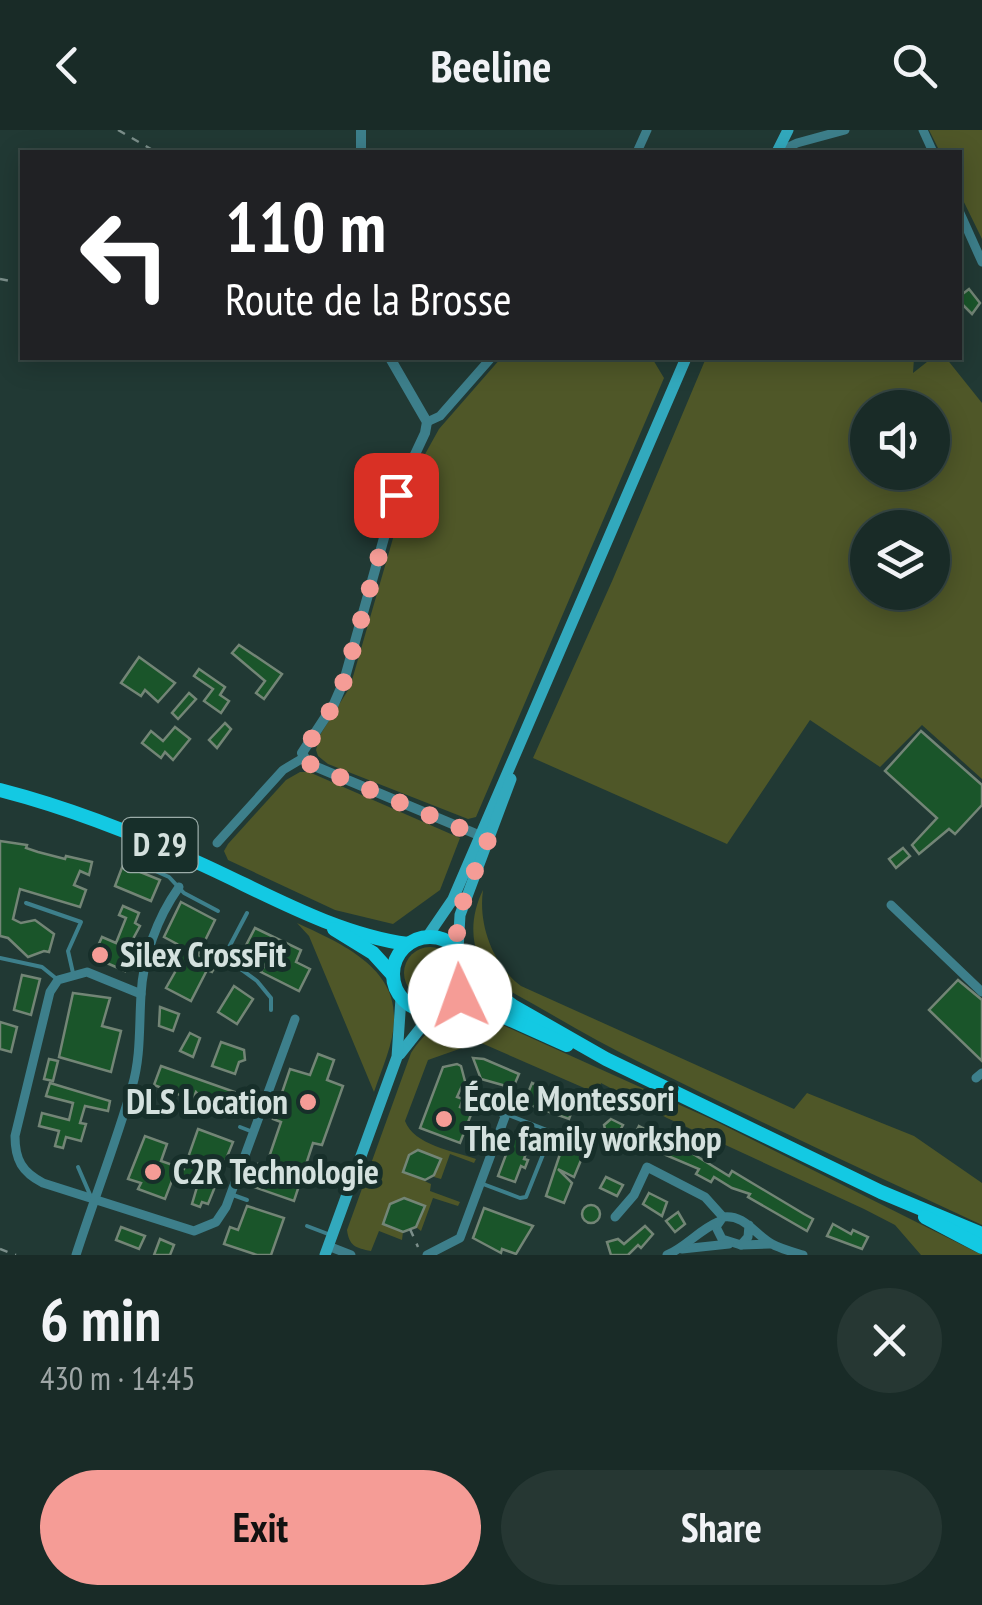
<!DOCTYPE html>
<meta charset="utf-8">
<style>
body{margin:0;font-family:"PT Sans Narrow",sans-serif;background:#263733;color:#f1f3f6;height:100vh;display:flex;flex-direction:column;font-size:38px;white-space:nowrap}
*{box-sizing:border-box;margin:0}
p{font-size:32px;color:#9fa7a7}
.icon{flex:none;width:55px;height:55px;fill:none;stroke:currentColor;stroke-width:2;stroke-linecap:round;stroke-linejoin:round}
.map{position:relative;height:1125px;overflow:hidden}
.side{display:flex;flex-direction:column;background:#192b27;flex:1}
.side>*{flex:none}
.guide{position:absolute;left:20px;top:20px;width:942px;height:210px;border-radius:0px;box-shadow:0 5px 25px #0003,0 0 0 2px #374744;background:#202124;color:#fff;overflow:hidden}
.buttons{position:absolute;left:850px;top:260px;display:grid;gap:20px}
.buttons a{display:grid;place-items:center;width:100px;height:100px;border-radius:50%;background:#192b27;box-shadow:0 5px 25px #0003,0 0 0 2px #374744;font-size:50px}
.pin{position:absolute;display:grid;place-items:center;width:85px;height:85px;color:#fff;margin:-42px;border-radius:20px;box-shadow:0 5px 15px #0006}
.me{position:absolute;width:110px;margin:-55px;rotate:357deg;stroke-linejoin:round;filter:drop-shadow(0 0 8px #0008)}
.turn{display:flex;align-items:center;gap:35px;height:210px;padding:0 40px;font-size:45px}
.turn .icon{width:130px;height:130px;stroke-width:2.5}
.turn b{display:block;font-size:70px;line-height:85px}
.round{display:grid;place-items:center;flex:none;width:105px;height:105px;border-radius:52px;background:#263733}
.overview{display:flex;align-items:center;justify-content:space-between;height:170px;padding:0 40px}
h1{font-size:60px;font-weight:800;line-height:75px}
.button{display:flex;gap:20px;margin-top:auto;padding:20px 40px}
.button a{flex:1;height:115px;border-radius:60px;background:#f59c96;color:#111;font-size:40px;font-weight:800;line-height:115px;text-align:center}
.button a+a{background:#263733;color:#f1f3f6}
header{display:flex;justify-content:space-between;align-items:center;height:130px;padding:0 40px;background:#192b27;font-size:45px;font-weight:800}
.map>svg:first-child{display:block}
.green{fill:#4f5728;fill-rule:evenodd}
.building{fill:#1a552a;stroke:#738576;stroke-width:2.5}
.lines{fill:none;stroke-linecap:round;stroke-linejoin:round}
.path{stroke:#7b8e8a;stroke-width:2.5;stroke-dasharray:8 8;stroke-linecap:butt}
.service{stroke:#3d7f8b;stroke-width:4}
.minor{stroke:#3d7f8b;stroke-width:9}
.tertiary{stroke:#3d7f8b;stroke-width:10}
.secondary{stroke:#32a9bd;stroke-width:11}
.primary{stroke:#13c9e3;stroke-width:14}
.route{stroke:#f59c96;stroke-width:18;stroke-dasharray:0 32.4}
.poi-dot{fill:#f59c96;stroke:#172f2a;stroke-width:4}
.labels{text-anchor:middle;stroke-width:10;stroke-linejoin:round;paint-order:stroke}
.shield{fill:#172f2a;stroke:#9baca8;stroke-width:2.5}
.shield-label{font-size:32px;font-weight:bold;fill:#d4e1de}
.poi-label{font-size:35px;font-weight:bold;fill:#d4e1de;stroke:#172f2a;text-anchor:start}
</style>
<header><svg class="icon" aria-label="back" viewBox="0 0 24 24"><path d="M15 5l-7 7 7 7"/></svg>Beeline<svg class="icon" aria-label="search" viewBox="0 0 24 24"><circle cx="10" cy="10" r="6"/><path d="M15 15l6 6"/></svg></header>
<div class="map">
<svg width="982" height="1125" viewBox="0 0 982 1125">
<rect width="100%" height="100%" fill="#213934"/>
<g class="green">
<polygon points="929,0 982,0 982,109 960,64 960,22 940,22"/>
<polygon points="501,228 652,228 664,248 476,687 468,689 328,634 318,626 316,620 320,605 350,557 409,353 439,299"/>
<path d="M706,228H914L913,243L932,228H946L982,273V649L922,595L880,637L810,590L727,714L533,628L613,449ZM868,278H932V342H868ZM868,398H932V462H868Z"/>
<polygon points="300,642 309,642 460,708 440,760 393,794 335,780 228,730 224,721 228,714 286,650"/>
<path d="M483,760C478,795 493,835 521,856L794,979L807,963L914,1006L982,1053V1095C868,1042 755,990 643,934C608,917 575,898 542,879C527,870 509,862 496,851C469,827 468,790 483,760Z"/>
<path d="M297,793C336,811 394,835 394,886C395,911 382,938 374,962L309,806Z"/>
<circle cx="430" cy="843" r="26"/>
<path d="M464,885L489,889L711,989L982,1125H921L895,1095L864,1079L667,988L601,953L598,964L479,912L428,930L405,991C414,1015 453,1021 476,1029L474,1033L450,1024L441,1049L434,1047L440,1029L409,1025L403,1041L431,1054L430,1061L460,1072L458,1076L433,1068L421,1101L416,1097L424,1076L404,1068L390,1074L383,1094L403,1102L402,1110L379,1101L371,1121C356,1118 349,1116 347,1100L411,923C425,901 439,893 464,885Z"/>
</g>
<g class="building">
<polygon points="969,159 980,173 972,184 960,172 960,166"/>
<polygon points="239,515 282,544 264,569 256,563 265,551 232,523"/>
<polygon points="139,527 175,553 158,572 145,560 141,566 121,553"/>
<polygon points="199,539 225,557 220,565 229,571 221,583 204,571 213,559 194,546"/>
<polygon points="189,563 196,569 178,589 172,583"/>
<polygon points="225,593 231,599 217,618 209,610"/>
<polygon points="175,597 190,609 173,630 165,622 161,628 142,613 151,601 163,611"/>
<polygon points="921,601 982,655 982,675 955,704 949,699 919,724 912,715 937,688 885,641"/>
<polygon points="0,711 27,715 26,718 38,722 65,729 66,726 92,732 89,745 80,741 74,755 86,760 80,777 20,759 13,789 21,793 35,790 54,804 49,822 44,821 28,827 8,808 0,806"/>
<polygon points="903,718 910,726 896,738 889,729"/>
<polygon points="123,735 160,750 151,771 115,756"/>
<polygon points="181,772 215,790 198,825 216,835 212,842 207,840 191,871 166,858 179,835 169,830 177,814 164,807"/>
<polygon points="123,776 139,783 135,793 140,796 121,831 128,834 125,841 93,827 102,807 116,813 126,788 119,785"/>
<polygon points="255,798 301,820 296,832 310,839 299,861 261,842 265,835 242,823"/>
<polygon points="22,845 40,849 31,885 14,880"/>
<polygon points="958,850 982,870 982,931 929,880"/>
<polygon points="234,856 253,869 237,894 218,882"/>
<polygon points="73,863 110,868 102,896 121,901 111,942 59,927"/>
<polygon points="160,877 179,884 173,901 159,896"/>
<polygon points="0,892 17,897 11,922 0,919"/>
<polygon points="190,903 200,908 193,927 180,921"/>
<polygon points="221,912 244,920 245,930 239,932 235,944 212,936"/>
<polygon points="318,924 334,930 327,950 343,956 322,1015 313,1013 294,1071 251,1056 258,1034 266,1036 281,992 273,989 290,939 310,945"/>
<polygon points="473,928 484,929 519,944 513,958 481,949"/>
<polygon points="49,929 58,931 53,951 44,949"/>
<polygon points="457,934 461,936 466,955 462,956 457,967 463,969 460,977 472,982 460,1013 420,998 443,937"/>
<polygon points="161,936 246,966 238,986 215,978 214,982 196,962 193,970 154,955"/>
<polygon points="50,953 110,971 108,981 85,976 80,993 86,994 81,1011 66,1007 63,1018 55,1016 59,1001 39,996 42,983 69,990 73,973 46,966"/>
<polygon points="532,953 581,976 578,984 572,981 569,989 524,973"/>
<polygon points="611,989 623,995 619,1002 624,1005 615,1022 607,1021 601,1014 606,1003 604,995"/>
<polygon points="639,996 649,1001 647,1005 684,1021 685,1019 729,1046 732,1041 804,1084 813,1089 807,1101 748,1067 750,1064 732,1058 714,1047 711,1052 696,1044 699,1039 647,1017 637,1017 631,1012"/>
<polygon points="198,999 233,1012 208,1074 202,1072 200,1077 192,1074 197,1057 173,1048 165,1069 138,1059 141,1053 128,1049 145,1006 167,1014 161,1031 184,1039"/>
<polygon points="513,1006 530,1012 524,1029 528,1030 525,1038 521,1036 515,1052 498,1046"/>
<polygon points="563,1015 584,1023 574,1047 558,1039 572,1053 564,1073 546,1066"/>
<polygon points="418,1020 441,1029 434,1045 425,1050 403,1042 409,1025"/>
<polygon points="606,1047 623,1055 617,1066 600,1058"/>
<polygon points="649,1063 667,1072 662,1086 643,1074"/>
<polygon points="404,1068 425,1076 416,1097 403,1102 383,1094 390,1074"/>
<circle cx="591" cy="1084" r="9"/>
<polygon points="247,1076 284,1088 271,1125 257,1125 224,1114 230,1097 238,1100"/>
<polygon points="484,1078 533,1096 516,1124 502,1119 501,1123 473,1108"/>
<polygon points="678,1082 685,1094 675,1102 666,1091"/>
<polygon points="833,1094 851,1104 853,1100 868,1107 862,1119 827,1106"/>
<polygon points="645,1096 653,1104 641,1118 638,1115 628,1125 611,1125 607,1112 618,1109 624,1114"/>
<polygon points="121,1097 145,1106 139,1119 116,1110"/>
<polygon points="160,1109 174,1115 170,1125 154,1125"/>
</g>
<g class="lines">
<g class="path">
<polyline points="118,0 156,22"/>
<polyline points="0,149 11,151"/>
<polyline points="410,1099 418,1117"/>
<polyline points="0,1119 16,1125"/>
</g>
<g class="service">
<polyline points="131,730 169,747 184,763 218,781"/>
<polyline points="26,773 81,792 68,821 73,843"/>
<polyline points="247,783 227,821 228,830 257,851 271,868 271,880"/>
<polyline points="0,828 42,837 58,850"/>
<polyline points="240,997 253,1002"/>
<polyline points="78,1037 91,1067"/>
<polyline points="483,1054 520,1068 526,1067 552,1002 506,984"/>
<polyline points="233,1065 247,1070"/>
<polyline points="307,1096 328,1104"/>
</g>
<g class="minor">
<polyline points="923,0 933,22"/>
<polyline points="637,22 647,0"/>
<polyline points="778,22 797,13 845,0"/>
<polyline points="960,83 982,132"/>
<polyline points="427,292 440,286 491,228"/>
<polyline points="217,713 283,640 303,628"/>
<polyline points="891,775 982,862"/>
<path d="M141,864L87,842L58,850L50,862L15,1006C15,1030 22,1042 43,1053L194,1101L216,1092L226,1077L295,889"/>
<polyline points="976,948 982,943"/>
<polyline points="615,1087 634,1065 647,1037 705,1067 723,1087"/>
<path d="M749,1095L748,1107L741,1115L722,1109L716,1097L723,1087C745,1084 755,1105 772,1114C781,1119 793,1122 803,1125"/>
<polyline points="741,1115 770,1114"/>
<polyline points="328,1116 351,1125"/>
<polyline points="682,1119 729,1114"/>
<path d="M76,1125C94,1069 116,1013 132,957C141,927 139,896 141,865C143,827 157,788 179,757"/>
<polyline points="427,1125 460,1108 506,984 485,976"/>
<path d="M667,1125C686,1117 699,1100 718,1092"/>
</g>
<g class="tertiary">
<polyline points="361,0 361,22"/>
<polyline points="390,228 427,292 425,303 396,365 344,551 334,574 302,623 307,632 314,636 488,709"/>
</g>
<g class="secondary">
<polyline points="777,22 788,0"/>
<polyline points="427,807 453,769 686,228"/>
<polyline points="458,820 460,785 511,649"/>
<polyline points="400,924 434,881"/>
<polyline points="325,1125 397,927 401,868"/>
</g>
<g class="primary">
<path d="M0,660C70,678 136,704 201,734C267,764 335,804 408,814"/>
<polyline points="334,799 373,823 392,844"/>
<circle cx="430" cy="844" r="37"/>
<polyline points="467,841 513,876 606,929 881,1062 982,1104"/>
<polyline points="454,872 484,878 567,915"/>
<polyline points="925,1087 982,1117"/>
</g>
</g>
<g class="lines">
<path class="route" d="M396,365L344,551L329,583L302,623L306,632L314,636L488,710C477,739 457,774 457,806C457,830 474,842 460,866"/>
</g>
<g class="poi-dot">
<circle cx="100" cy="825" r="10"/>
<circle cx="308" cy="972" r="10"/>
<circle cx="444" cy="989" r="10"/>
<circle cx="153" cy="1042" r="10"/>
</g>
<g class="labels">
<rect class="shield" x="122.5" y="688" width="75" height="54" rx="8"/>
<g class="shield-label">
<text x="160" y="726">D 29</text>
</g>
<g class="poi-label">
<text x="120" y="837">Silex CrossFit</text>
<text x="464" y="981">École Montessori<tspan x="464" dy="40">The family workshop</tspan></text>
<text x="288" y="984" text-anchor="end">DLS Location</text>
<text x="173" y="1054">C2R Technologie</text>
</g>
</g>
</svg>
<div class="buttons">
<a><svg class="icon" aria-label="sound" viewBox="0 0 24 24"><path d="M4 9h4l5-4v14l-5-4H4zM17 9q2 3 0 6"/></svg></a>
<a><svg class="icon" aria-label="layers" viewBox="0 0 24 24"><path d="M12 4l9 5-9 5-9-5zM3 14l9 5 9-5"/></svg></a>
</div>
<div class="pin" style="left:396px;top:365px;background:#d93025"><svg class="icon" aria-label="arrive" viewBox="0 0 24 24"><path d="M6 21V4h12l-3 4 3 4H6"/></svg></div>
<svg class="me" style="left:460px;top:866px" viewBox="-20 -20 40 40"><circle r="19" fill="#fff"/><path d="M0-13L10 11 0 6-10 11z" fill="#f59c96"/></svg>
<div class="guide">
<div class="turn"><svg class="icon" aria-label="left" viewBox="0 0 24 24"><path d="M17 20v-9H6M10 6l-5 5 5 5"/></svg><div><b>110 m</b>Route de la Brosse</div></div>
</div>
</div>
<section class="side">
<div class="overview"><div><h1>6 min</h1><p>430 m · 14:45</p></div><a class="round"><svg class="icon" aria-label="close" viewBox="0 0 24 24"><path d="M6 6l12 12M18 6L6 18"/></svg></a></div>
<div class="button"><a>Exit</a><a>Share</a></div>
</section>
